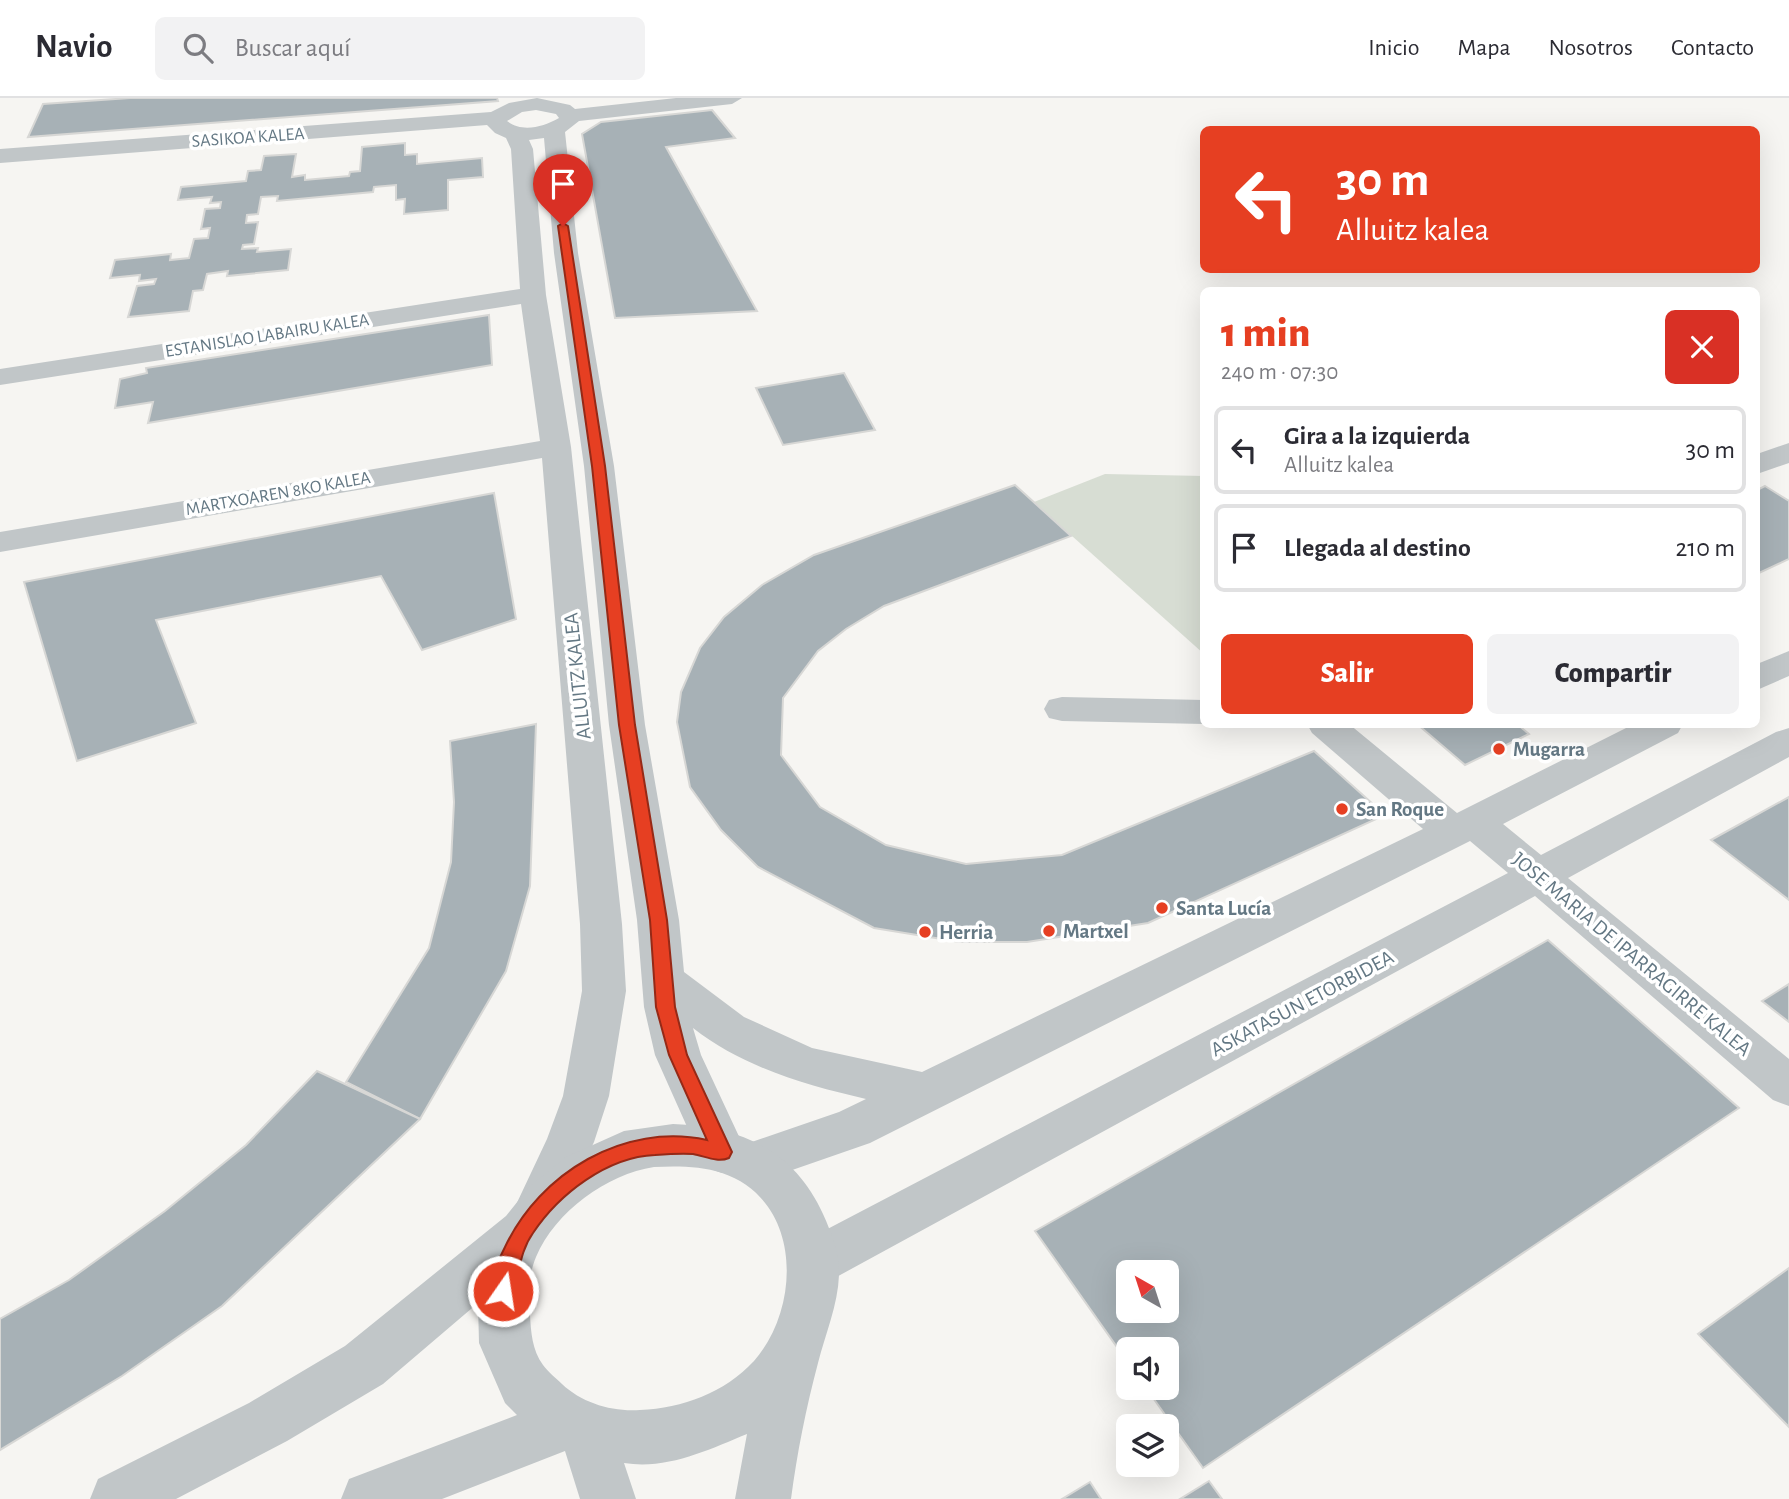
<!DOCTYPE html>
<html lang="es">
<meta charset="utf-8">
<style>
body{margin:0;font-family:"Alegreya Sans",sans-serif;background:#f2f2f3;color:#2b2b33;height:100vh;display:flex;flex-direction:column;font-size:26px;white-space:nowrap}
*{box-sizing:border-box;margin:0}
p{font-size:23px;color:#7c7c81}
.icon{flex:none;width:38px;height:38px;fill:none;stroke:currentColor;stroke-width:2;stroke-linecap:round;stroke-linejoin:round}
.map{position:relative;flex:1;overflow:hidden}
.panel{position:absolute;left:1200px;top:189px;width:560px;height:441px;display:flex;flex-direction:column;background:#fff;border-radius:10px;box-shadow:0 7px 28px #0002}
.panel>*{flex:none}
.banner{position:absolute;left:1200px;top:28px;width:560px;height:147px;border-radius:10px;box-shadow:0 7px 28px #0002;background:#e63f22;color:#fff;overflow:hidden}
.needle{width:46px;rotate:321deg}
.buttons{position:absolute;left:1116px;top:1162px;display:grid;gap:14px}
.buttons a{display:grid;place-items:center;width:63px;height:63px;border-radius:10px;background:#fff;box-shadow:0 7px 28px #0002;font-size:35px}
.pin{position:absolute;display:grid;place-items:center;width:60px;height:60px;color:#fff;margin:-72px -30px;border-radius:50% 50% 50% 0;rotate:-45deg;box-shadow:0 0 7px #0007}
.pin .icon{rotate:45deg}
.me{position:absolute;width:77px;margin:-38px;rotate:13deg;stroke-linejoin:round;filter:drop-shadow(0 0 5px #0008)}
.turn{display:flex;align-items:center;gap:24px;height:147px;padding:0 21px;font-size:32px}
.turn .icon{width:91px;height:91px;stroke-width:2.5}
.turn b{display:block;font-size:49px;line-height:60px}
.round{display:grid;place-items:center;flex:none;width:74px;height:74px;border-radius:10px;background:#f2f2f3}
.head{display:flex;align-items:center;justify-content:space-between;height:119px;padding:0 21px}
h1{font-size:42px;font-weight:800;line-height:52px;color:#e63f22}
.action{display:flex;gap:14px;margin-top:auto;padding:14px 21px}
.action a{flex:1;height:80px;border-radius:10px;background:#e63f22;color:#fff;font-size:28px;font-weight:800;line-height:80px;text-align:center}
.action a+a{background:#f2f2f3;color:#2b2b33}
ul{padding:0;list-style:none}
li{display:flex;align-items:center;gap:21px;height:88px;margin:0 14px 10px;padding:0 7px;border:4px solid #e1e1e2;border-radius:10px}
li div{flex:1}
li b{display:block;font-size:26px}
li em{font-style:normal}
header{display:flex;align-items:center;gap:42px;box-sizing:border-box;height:98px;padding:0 35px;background:#fff;border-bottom:2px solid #e1e1e2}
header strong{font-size:33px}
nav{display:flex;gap:38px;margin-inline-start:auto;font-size:24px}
.search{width:490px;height:63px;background:#f2f2f3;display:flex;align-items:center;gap:18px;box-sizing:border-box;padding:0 24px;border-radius:10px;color:#7c7c81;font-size:26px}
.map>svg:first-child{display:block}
.green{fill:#d7ddd3}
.building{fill:#a7b1b6;stroke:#d7d7d5;stroke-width:2;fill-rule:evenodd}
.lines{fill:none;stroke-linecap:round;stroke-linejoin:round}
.pedestrian{fill:#c1c6c8;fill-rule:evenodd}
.minor{fill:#c1c6c8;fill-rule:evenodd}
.tertiary{fill:#c1c6c8;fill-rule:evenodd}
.route{fill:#e63f22;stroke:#962916;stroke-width:2}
.poi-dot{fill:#e63f22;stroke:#fff;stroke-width:2.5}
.labels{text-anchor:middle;stroke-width:7;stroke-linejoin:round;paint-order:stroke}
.far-street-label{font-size:18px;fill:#647884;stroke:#fff}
.street-label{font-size:21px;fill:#647884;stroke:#fff}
.poi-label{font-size:21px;font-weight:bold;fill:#647884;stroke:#fff;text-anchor:start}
</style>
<header>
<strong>Navio</strong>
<div class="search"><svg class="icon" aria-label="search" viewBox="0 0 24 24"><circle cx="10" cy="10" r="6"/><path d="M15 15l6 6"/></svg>Buscar aquí</div>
<nav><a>Inicio</a><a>Mapa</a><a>Nosotros</a><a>Contacto</a></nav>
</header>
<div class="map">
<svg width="1789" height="1401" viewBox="0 0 1789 1401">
<rect width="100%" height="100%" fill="#f6f5f2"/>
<polygon class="green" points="1105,376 1204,378 1204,556 1034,404"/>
<g class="building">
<polygon points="130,0 497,0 498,3 28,39 43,6"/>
<polygon points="712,12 735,40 666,49 757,213 615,220 582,36 601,24"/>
<polygon points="405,45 405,57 417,56 417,66 482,60 483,79 448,82 448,112 404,116 405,101 396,102 396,87 374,89 373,94 277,103 278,98 261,99 258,116 247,117 246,125 258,124 254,146 243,147 242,151 258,150 257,154 291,151 288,172 227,178 228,173 207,176 203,192 193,193 189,213 128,219 137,188 154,186 156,181 139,183 140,177 110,180 115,162 171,156 170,162 189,160 194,141 208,140 210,130 201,131 205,111 220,110 221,104 210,105 212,99 178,102 181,89 246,83 248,73 261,72 264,58 296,56 292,79 305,77 305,82 349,78 350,74 360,73 362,49"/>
<polygon points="489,217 492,267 148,325 153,304 115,310 120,281 147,275 146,270"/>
<polygon points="844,275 875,332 783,347 756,290"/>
<polygon points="1015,387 1071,438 884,508 846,531 818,553 783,600 781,657 820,709 886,747 966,766 1062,757 1314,653 1385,717 1148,825 1027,844 960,844 874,830 758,769 721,732 690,689 677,624 681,594 700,550 724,519 762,487 814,457"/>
<polygon points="1765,388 1789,403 1789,461 1757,476 1757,392"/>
<polygon points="494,395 516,521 422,552 381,478 156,522 196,625 77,663 24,484"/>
<polygon points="536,626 530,788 506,873 420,1021 346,984 429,850 451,764 454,704 450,643"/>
<polygon points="1417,626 1517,626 1529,636 1465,667"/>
<polygon points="1789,699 1789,802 1711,742"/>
<path d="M1548,842L1739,1010L1203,1370L1146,1290H1167V1251H1129V1266L1035,1133ZM1129,1174H1167V1213H1129Z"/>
<polygon points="1789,886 1789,924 1762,903"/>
<polygon points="317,973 420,1021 222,1208 122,1278 0,1352 0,1221 69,1182 165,1113 246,1047"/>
<polygon points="1789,1170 1789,1329 1698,1236"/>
<polygon points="1209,1383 1222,1401 1180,1401"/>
<polygon points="1090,1384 1101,1401 1062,1401"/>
</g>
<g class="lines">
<polygon class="pedestrian" points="1789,345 1789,365 1757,376 1757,356"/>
<g class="minor">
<path d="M537,0L570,7L575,11L676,0H742L732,6L579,23L565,34L578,155L614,368L645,627L679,822L684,874L744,919L812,950L922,974L1423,731L1312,635L1307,626H1349L1457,715L1634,626H1683L1678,635L1503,726L1541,757L1776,634L1789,630V659L1568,780L1789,961V1008L1773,1002L1535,798L831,1182L813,1189L795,1182L788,1165L795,1148L1508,775L1470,743L870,1045L755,1085L738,1079L734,1071L722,1075L705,1069L655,957L644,909L637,822L609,627L584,368L554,155L544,40L529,42L533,51L546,197L571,349L622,826L626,893L609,998L594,1044L555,1127L538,1133L521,1127L514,1111L547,1041L563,998L582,893L580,826L542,360L0,454V434L540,343L521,206L0,287V271L520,191L511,51L506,40L495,35L487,27L0,65V51L491,14L509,5ZM536,12L556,16L559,20C543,29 522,35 507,23L522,14ZM693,930C743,969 805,987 866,1001L839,1014L743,1047L701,957Z"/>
<polygon points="1789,553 1789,578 1757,592 1757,566"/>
<polygon points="1062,599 1204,602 1204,626 1062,623 1049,620 1044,611 1049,602"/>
</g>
<path class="tertiary" d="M673,1026C741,1029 794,1052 823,1116C832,1136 839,1155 839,1177C838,1207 825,1237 818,1265C806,1310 797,1355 791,1401H735L747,1336C708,1352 667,1372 624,1365L636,1401H580L565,1353L442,1401H341L349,1381L517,1317L505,1305L479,1245L478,1205L383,1286L287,1343L176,1401H90L98,1381L249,1305L345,1248L506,1118L530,1088L566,1059L624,1033ZM654,1069C677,1068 701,1068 722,1075C802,1102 802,1208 754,1263C724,1295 683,1310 640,1312C612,1314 582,1305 562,1286C556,1280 548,1274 543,1267C532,1252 531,1234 530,1217C529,1197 528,1178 536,1159C555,1114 607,1076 654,1069Z"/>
</g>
<path class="route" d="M563,125L568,128L605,368L635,627L667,822L675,909L687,957L732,1054L729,1060C717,1065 705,1058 693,1056C681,1055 668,1056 655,1057C607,1059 559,1096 533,1135C518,1156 520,1179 511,1200L503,1203L496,1200C488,1183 497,1165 505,1149C540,1075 624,1024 707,1042L669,957L656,909L650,822L619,627L592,368L558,128Z"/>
<g class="poi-dot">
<circle cx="1499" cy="651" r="7"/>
<circle cx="1342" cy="711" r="7"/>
<circle cx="1162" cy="810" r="7"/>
<circle cx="1049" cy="833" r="7"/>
<circle cx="925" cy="834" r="7"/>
</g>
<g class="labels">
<g class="far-street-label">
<text transform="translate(248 39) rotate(-4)" y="6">SASIKOA KALEA</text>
<text transform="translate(267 237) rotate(-9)" y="6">ESTANISLAO LABAIRU KALEA</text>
<text transform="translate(278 395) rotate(-10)" y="6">MARTXOAREN 8KO KALEA</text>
</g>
<g class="street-label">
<text transform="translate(577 578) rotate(-96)" y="7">ALLUITZ KALEA</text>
<text transform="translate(1632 856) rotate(40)" y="7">JOSE MARIA DE IPARRAGIRRE KALEA</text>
<text transform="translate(1302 905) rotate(-28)" y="7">ASKATASUN ETORBIDEA</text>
</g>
<g class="poi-label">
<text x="1513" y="658">Mugarra</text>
<text x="1356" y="718">San Roque</text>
<text x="1176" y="817">Santa Lucía</text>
<text x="1063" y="840">Martxel</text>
<text x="939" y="841">Herria</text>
</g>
</g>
</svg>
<div class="buttons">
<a><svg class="needle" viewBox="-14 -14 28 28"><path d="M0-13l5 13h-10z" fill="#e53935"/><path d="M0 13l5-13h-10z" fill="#7c7c81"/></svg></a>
<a><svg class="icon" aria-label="sound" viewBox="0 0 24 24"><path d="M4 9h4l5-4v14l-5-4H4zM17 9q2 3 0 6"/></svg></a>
<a><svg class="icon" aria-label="layers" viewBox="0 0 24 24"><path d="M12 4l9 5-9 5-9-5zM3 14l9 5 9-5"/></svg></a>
</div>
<div class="pin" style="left:563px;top:128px;background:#d93025"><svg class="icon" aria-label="arrive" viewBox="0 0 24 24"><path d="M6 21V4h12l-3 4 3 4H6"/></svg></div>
<svg class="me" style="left:503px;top:1193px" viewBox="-20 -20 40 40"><circle r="17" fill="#e63f22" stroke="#fff" stroke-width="3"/><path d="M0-11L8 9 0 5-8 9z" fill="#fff"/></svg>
<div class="banner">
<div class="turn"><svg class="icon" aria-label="left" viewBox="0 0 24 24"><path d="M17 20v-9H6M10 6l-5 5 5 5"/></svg><div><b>30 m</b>Alluitz kalea</div></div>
</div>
<section class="panel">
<div class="head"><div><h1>1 min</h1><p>240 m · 07:30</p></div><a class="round" style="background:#d93025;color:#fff"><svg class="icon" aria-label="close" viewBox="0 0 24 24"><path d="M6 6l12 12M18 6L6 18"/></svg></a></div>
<ul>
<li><svg class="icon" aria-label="left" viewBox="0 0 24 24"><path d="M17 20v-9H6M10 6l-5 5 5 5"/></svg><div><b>Gira a la izquierda</b><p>Alluitz kalea</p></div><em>30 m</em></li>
<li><svg class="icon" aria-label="arrive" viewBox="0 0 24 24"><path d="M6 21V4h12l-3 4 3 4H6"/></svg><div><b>Llegada al destino</b></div><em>210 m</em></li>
</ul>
<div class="action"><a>Salir</a><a>Compartir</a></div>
</section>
</div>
